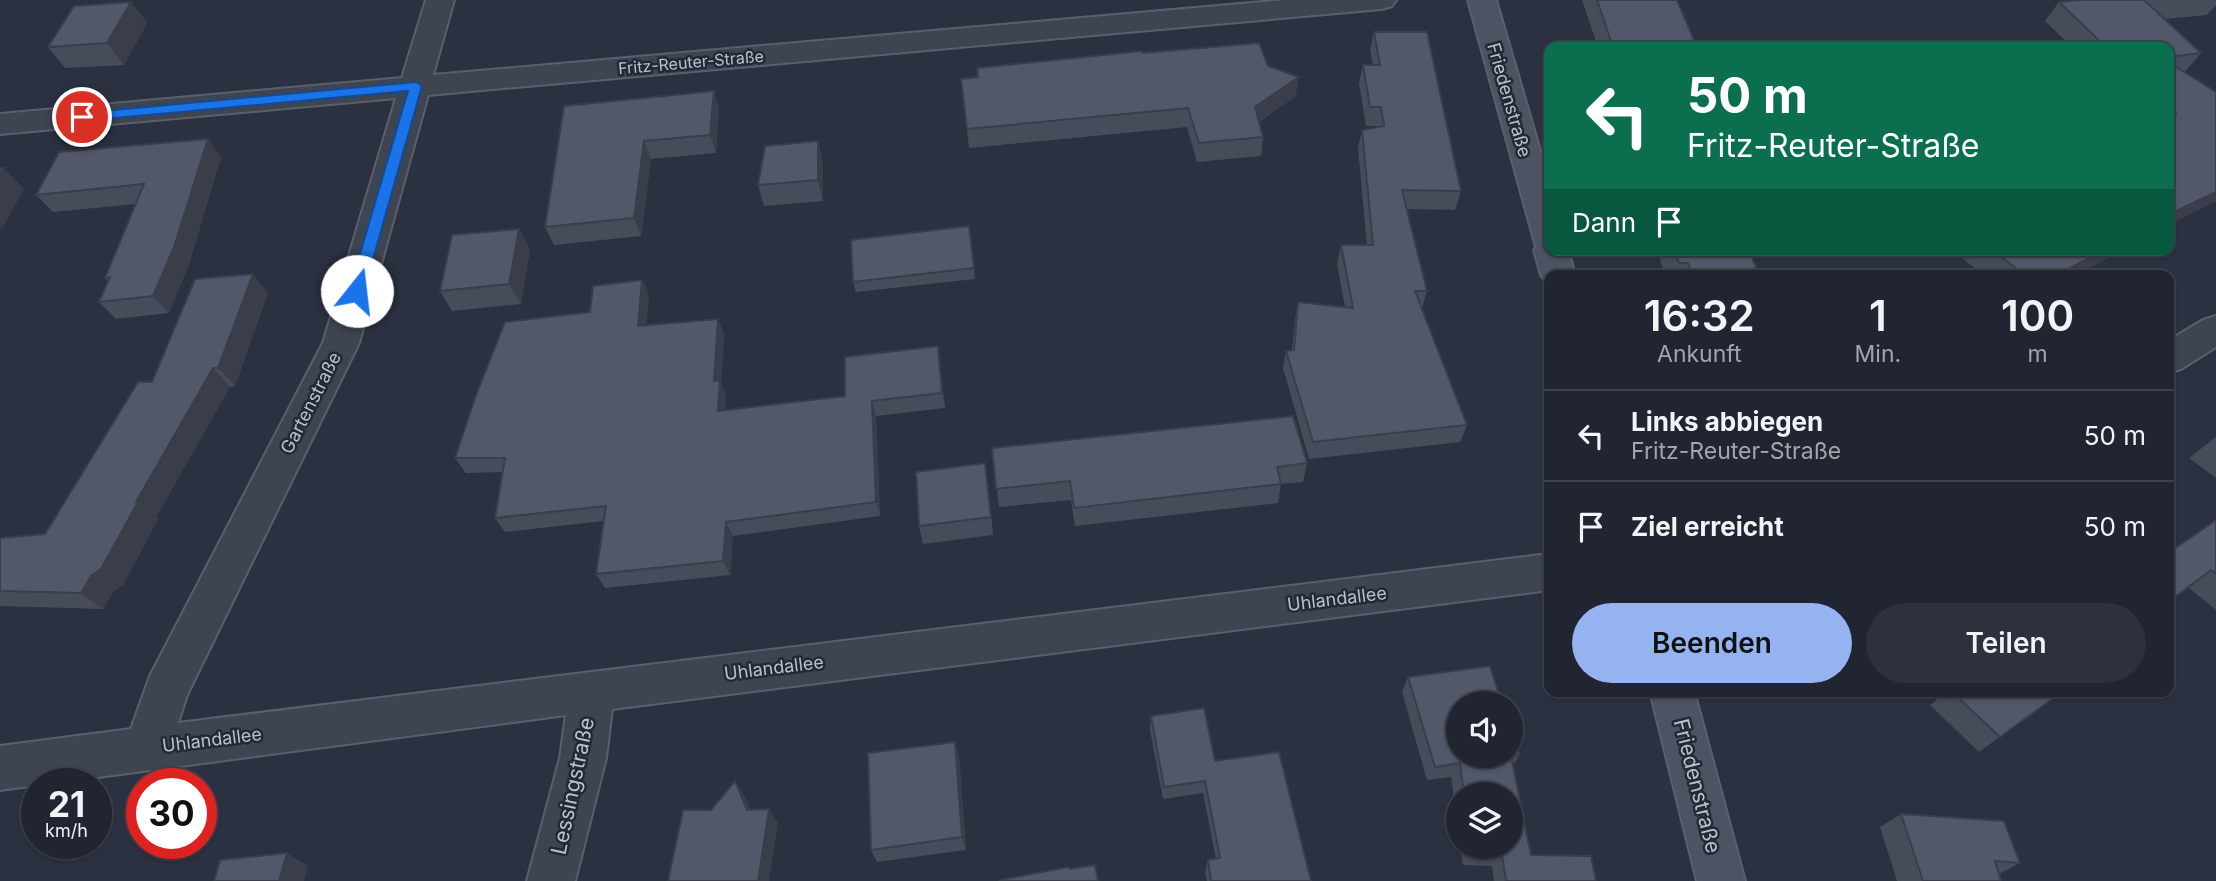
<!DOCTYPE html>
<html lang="de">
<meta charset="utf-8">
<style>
body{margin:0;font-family:Inter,sans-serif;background:#2d313d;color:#f1f3f6;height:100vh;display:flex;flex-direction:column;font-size:26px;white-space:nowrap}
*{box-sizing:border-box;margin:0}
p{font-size:23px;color:#a2a5ab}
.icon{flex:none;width:38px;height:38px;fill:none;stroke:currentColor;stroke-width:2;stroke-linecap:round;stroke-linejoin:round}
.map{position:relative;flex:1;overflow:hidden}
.sheet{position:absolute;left:1544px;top:270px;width:630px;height:427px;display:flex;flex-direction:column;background:#202531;border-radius:14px;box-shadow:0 2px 5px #0004,0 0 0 2px #3d424d}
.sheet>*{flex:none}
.hud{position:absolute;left:1544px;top:42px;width:630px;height:214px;border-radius:14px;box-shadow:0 2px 5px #0004,0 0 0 2px #3d424d;background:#0b6e4f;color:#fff;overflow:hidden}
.fabs{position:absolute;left:1446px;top:691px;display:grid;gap:14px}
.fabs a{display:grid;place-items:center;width:77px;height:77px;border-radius:50%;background:#202531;box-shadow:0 2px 5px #0004,0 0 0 2px #3d424d;font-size:35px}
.speed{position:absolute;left:21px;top:768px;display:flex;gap:14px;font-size:35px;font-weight:700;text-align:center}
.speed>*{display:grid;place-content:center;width:91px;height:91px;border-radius:50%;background:#202531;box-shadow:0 2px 5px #0004,0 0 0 2px #3d424d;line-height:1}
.speed small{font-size:18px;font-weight:400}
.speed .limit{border:10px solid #d22;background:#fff;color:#111}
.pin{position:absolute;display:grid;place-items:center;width:60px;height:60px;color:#fff;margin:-30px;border:4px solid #fff;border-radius:50%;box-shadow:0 2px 7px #0007}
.me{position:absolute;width:77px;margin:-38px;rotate:16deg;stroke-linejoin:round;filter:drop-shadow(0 0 5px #0008)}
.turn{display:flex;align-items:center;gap:24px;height:147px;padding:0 28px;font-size:32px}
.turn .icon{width:91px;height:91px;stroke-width:2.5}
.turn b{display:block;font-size:49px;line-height:60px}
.then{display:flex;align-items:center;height:66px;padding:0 28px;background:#0003;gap:14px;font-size:26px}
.eta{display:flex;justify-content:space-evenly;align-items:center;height:119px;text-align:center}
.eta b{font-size:42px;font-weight:600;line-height:49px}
.cta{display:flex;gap:14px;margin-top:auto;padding:14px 28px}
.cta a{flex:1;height:80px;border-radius:42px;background:#95b2f1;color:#111;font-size:28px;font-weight:600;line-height:80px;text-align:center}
.cta a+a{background:#2d313d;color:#f1f3f6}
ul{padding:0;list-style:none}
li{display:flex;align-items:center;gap:21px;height:91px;padding:0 28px;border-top:2px solid #3d424d}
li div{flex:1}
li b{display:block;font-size:26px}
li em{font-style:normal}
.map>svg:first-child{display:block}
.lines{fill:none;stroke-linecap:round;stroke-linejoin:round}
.street-casing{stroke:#5a5f6b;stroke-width:4}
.secondary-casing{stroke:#5a5f6b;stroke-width:4}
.street{fill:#3f4451;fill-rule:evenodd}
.secondary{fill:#4d5363;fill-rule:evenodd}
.wall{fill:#474c5a}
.shaded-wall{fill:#393e4a}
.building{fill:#525869;stroke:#393e4a;stroke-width:2}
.route{fill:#1a73e8;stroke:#114b97;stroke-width:2}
.labels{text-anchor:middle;stroke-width:5;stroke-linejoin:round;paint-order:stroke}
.far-street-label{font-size:16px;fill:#bcc0cb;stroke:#232936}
.street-label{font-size:18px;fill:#bcc0cb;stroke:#232936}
.near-street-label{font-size:21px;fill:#bcc0cb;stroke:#232936}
</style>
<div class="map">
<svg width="2216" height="881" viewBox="0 0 2216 881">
<rect width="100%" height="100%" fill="#2b3141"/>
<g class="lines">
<g class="street-casing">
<g id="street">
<polygon points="426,0 454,0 433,75 1285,0 1396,0 1392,6 1382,9 428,95 359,343 187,695 178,723 1549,554 1549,590 612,709 606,758 575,881 527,881 560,758 566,715 0,790 0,746 131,729 150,676 323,343 396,98 0,134 0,114 402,78"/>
<polygon points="2216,316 2216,347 2181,369 2168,373 2168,341 2203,320"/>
</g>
</g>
<g class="secondary-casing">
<g id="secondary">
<polygon points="1468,0 1496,0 1549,181 1549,250 1568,250 1575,275 1549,275 1549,285 1541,275 1534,250 1536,247"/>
<polygon points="1650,691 1694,691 1745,881 1697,881"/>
</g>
</g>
<use href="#street" class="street"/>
<use href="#secondary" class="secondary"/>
</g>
<g class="wall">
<polygon points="1582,0 1677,0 1697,47 1598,47"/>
<polygon points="2079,0 2216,0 2216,5 2207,15 2164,19 2201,53 2185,72 2216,92 2216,201 2168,225 2168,47 2072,47 2045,21 2059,2"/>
<polygon points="131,2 147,23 124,65 65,68 48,47"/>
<polygon points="1374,32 1461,191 1455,210 1407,209 1427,291 1422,308 1467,425 1460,442 1309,459 1283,368 1286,351 1292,350 1295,320 1298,302 1345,307 1337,264 1341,245 1367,245 1358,148 1362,130 1377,127 1377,126 1366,126 1359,83 1363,65 1373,65 1370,50"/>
<polygon points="1143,53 1268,66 1296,96 1259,122 1263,137 1261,156 1197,162 1187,127 969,148 961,79"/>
<polygon points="564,106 719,109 716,153 651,159 641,236 554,245 545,227"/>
<polygon points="221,157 189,264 169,313 116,319 99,302 109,281 105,278 136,204 53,212 36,195"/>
<polygon points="823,162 823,201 764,206 758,185"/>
<polygon points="969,226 975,279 856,292 853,282"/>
<polygon points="519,229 530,249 521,304 452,311 440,291"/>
<polygon points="1657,250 1749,250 1759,275 1665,275"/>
<polygon points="1970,250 2118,250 2110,254 2106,259 2075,275 1984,275 1963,259"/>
<polygon points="642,280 649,295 646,325 718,319 724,334 721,384 726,395 725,410 845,396 940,362 945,408 876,416 880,516 733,536 730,575 605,588 596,574 604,521 505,532 495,518 503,472 466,473 455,458 590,312"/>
<polygon points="268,293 235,386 230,387 156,517 158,519 123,585 113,592 103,609 0,606 0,538 45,534"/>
<polygon points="2216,437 2216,478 2189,458"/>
<polygon points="992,448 1307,463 1303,482 1281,484 1278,503 1075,526 1071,500 999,507"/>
<polygon points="988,482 993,535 923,544 919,526"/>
<polygon points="2216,520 2216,610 2188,587"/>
<polygon points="1408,677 1520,755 1513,765 1531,855 1596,881 1494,881 1492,866 1463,865 1460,847 1510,847 1510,794 1458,794 1458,827 1451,777 1427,780 1402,692"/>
<polygon points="1948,691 2063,691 1979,752 1930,705"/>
<polygon points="1151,716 1215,761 1311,881 1207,881 1205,872 1208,860 1216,859 1203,793 1163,799 1150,730"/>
<polygon points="959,756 966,850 877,862 871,850"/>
<polygon points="1901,814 2020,863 1999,874 2001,881 1897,881 1880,827"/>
</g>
<g class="shaded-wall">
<polygon points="131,2 147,23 124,65 107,43"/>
<polygon points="1299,77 1296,96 1252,126 1255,107"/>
<polygon points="714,91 719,109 716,153 710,135"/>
<polygon points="208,139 221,157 189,264 169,313 153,296"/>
<polygon points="644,141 651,159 641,236 634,218"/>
<polygon points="818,141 823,162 823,201 818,180"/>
<polygon points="4,168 24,189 2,229 0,227 0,176"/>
<polygon points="2216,192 2216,201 2168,225 2168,215"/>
<polygon points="519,229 530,249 521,304 509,284"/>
<polygon points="2104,250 2118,250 2110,254 2106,259 2075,275 2057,275"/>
<polygon points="253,274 268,293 235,386 218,368"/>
<polygon points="642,280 649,295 645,342 638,326"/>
<polygon points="718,319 724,334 721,384 726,395 724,426 718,411 714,381"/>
<polygon points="938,346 940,362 945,408 942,393"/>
<polygon points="213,368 230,387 156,517 158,519 123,585 113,592 103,609 81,593 136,502"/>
<polygon points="872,401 876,416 880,516 876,502"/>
<polygon points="726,522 733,536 730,575 723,561"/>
<polygon points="955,742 959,756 966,850 962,837"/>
<polygon points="735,781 744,795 757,823 747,810"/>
<polygon points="769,809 778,823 769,881 758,881"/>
<polygon points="287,853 308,866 304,881 279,881"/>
</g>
<g class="building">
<polygon points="1597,0 1677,0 1697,47 1613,47"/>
<polygon points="2079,0 2144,0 2201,53 2168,57 2168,47 2106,47 2059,2"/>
<polygon points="131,2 107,43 48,47 74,6"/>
<polygon points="1374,32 1427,32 1461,191 1402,190 1427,291 1415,291 1467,425 1313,442 1286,351 1294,350 1298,302 1353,308 1341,245 1373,245 1362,130 1384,126 1381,107 1370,107 1363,65 1380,65"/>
<polygon points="1259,43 1268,66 1299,77 1255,107 1263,137 1199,143 1188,108 967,129 961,79 978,77 977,68 1142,51 1143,53"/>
<polygon points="2168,62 2216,92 2216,192 2168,215 2168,118 2176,114 2168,107"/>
<polygon points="714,91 710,135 644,141 634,218 545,227 564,106"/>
<polygon points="208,139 174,247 153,296 99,302 110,277 105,278 144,184 36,195 59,152"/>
<polygon points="818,141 818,180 758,185 765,146"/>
<polygon points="0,168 4,168 0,176"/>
<polygon points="969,226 974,268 853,282 851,240"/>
<polygon points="519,229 509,284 440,291 452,235"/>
<polygon points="1675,250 1749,250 1759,275 1692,275 1688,263 1679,263"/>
<polygon points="1992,250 2104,250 2057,275 2045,275 2039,270 2031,275 2025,275"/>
<polygon points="253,274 218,368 213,368 136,502 138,502 101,569 91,576 81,593 0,591 0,538 45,534 138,382 152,382 195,279"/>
<polygon points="642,280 638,326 718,319 714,381 720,380 718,411 845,396 845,357 938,346 942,393 872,401 876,502 726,522 723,561 596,574 606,506 495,518 505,458 455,458 475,398 505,322 590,312 593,286"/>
<polygon points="1293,416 1307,463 1277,467 1281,484 1074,508 1070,481 996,489 992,448"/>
<polygon points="985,463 991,517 919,526 916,472"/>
<polygon points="2216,520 2216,574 2211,570 2168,602 2168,553"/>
<polygon points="1490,666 1502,704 1458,704 1458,756 1510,756 1510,727 1520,755 1511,756 1531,855 1591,856 1596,881 1506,881 1502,854 1472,853 1471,847 1510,847 1510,794 1464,794 1460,763 1435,767 1408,677"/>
<polygon points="1951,691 2063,691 2000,737"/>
<polygon points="1204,708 1215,761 1279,752 1311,881 1211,881 1208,860 1220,858 1205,781 1164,787 1151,716"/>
<polygon points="955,742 962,837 871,850 868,753"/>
<polygon points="735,781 747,810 769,809 758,881 668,881 683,810 711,810"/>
<polygon points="1901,814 2004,821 2020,863 1995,861 2001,881 1923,881"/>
<polygon points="287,853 279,881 214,881 220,860"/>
<polygon points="1095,865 1098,881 1000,881 1000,880 1068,867 1070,869"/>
</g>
<polygon class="route" points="416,82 422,86 364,291 357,297 349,291 408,91 82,121 76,117 82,113"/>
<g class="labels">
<g class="far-street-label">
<text transform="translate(691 62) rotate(-5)" y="6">Fritz-Reuter-Straße</text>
</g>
<g class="street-label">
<text transform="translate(1509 100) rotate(74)" y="6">Friedenstraße</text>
<text transform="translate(311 403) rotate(-63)" y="6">Gartenstraße</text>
<text transform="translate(1337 599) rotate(-7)" y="6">Uhlandallee</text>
<text transform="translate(774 668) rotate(-7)" y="6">Uhlandallee</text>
<text transform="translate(212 740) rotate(-7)" y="6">Uhlandallee</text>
</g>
<g class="near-street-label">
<text transform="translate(573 786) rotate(-78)" y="7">Lessingstraße</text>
<text transform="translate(1697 786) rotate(76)" y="7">Friedenstraße</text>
</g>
</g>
</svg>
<div class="fabs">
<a><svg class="icon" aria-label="sound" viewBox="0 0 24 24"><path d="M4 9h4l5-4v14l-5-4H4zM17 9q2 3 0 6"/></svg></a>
<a><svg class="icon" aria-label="layers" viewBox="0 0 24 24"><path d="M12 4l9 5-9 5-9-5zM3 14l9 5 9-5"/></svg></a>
</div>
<div class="speed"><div>21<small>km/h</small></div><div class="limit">30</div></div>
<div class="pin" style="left:82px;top:117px;background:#d93025"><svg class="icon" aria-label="arrive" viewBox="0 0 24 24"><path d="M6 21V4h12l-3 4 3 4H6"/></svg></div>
<svg class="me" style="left:357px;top:291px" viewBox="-20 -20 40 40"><circle r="19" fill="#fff"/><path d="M0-13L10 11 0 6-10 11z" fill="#1a73e8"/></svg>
<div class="hud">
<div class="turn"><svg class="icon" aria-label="left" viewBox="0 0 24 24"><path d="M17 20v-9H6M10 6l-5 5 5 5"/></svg><div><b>50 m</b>Fritz-Reuter-Straße</div></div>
<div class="then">Dann<svg class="icon" aria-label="arrive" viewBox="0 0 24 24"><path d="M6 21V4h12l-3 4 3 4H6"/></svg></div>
</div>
<section class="sheet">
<div class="eta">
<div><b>16:32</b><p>Ankunft</p></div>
<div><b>1</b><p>Min.</p></div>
<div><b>100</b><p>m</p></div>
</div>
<ul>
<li><svg class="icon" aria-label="left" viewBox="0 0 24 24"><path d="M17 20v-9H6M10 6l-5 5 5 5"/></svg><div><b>Links abbiegen</b><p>Fritz-Reuter-Straße</p></div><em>50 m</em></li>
<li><svg class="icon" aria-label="arrive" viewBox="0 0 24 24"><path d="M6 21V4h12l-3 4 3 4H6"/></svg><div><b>Ziel erreicht</b></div><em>50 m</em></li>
</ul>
<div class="cta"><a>Beenden</a><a>Teilen</a></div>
</section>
</div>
